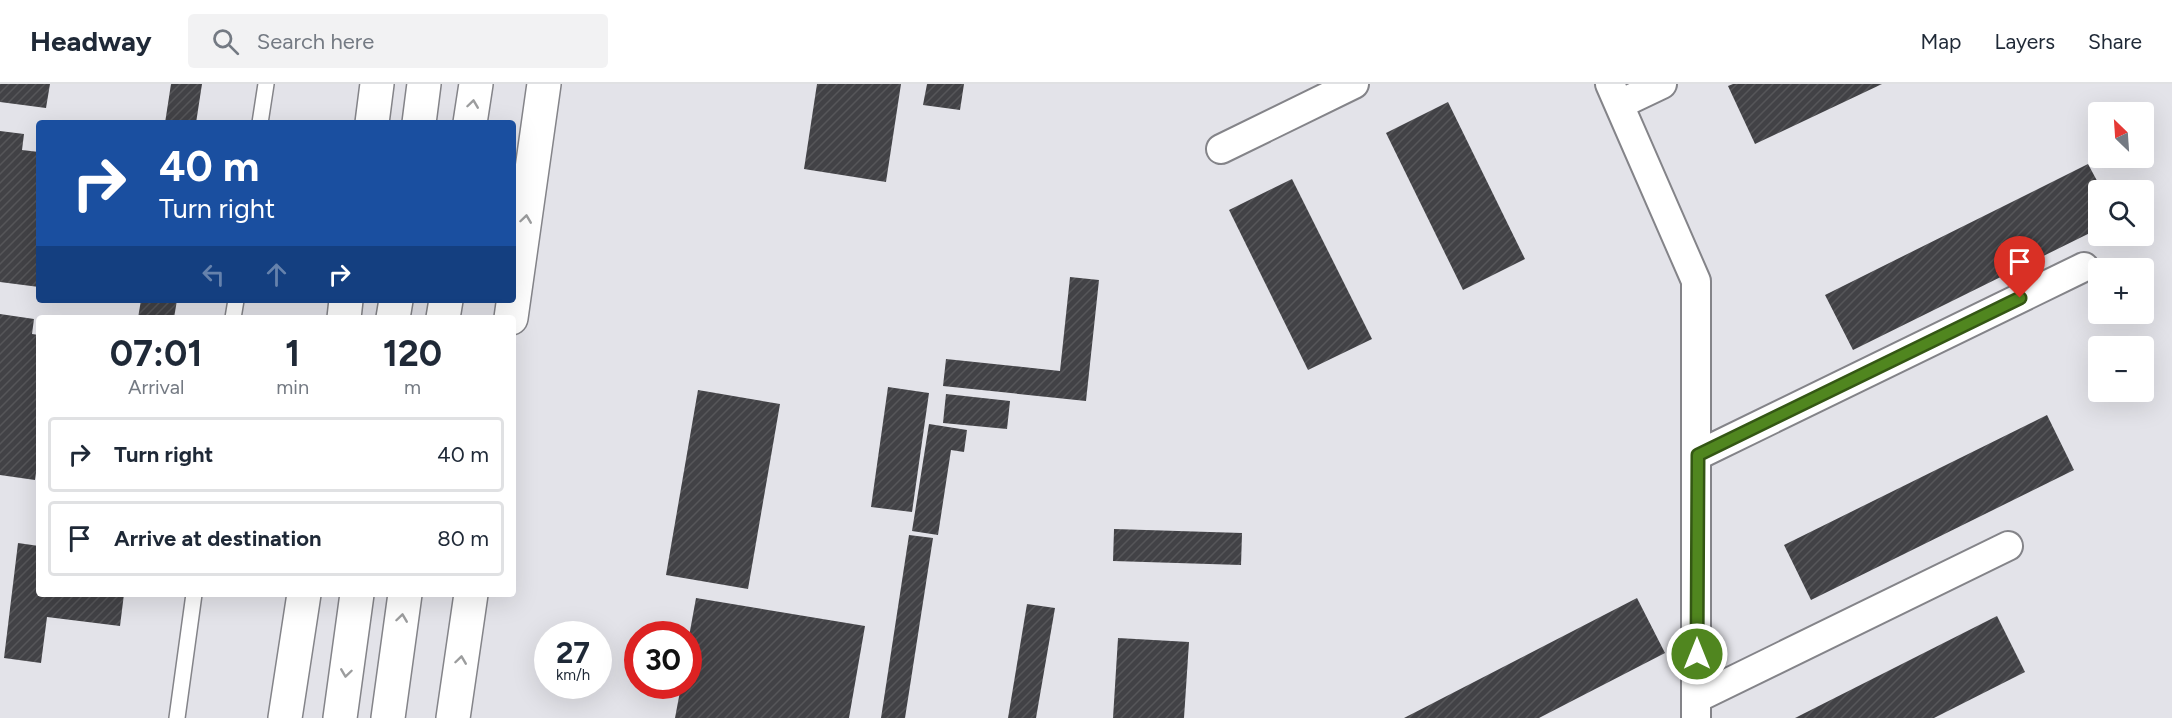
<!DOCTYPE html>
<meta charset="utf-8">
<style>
body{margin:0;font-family:Figtree,sans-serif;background:#f2f2f3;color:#1f2937;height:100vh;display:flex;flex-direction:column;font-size:22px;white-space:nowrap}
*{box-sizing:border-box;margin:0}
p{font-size:20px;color:#747a83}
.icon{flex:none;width:33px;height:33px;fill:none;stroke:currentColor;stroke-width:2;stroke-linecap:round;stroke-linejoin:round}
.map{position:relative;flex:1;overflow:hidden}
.side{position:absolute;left:36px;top:231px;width:480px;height:282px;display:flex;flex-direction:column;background:#fff;border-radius:6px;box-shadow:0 6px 24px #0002}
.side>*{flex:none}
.banner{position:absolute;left:36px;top:36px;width:480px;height:183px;border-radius:6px;box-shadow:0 6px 24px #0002;background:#1a4fa0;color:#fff;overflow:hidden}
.needle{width:39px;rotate:335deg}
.fabs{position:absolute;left:2088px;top:18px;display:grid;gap:12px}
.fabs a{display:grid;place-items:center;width:66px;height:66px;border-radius:6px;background:#fff;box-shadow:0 6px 24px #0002;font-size:30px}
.speed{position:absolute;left:534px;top:537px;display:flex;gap:12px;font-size:30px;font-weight:700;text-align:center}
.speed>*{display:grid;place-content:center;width:78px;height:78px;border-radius:50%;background:#fff;box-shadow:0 6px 24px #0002;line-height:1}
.speed small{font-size:15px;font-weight:400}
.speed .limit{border:9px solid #d22;background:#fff;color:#111}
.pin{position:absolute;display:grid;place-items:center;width:51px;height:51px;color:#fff;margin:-62px -26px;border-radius:50% 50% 50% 0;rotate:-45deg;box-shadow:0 0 6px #0007}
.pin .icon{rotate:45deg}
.me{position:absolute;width:66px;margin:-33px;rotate:0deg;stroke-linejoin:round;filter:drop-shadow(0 0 4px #0008)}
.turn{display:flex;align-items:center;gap:21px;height:126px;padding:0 24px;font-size:27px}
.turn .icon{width:78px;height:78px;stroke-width:2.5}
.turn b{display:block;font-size:42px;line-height:51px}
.lanes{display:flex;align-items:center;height:57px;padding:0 24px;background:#0003;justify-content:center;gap:30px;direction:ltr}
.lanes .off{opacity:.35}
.eta{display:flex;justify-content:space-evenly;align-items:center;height:102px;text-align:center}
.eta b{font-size:36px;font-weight:700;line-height:42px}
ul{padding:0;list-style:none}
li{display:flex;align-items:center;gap:18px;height:75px;margin:0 12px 9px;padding:0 12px;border:3px solid #e0e1e3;border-radius:6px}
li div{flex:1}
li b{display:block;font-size:22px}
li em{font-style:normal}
header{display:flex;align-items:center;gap:36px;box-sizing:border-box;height:84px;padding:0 30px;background:#fff;border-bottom:2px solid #e0e1e3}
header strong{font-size:28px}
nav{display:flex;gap:33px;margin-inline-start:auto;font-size:21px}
.search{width:420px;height:54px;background:#f2f2f3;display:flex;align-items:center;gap:15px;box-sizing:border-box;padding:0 21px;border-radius:6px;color:#747a83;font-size:22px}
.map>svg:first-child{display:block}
.building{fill:url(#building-hatch)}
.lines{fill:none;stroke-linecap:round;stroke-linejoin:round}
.service-casing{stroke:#848489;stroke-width:18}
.minor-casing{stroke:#848489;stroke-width:32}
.secondary-casing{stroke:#848489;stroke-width:36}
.primary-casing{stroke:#848489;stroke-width:36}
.service{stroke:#fff;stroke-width:15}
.minor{stroke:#fff;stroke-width:28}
.secondary{stroke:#fff;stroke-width:33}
.primary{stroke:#fff;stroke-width:33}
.oneway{stroke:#9c9d9e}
.route-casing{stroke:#345714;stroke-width:15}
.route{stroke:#50861f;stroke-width:10}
</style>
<header>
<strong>Headway</strong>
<div class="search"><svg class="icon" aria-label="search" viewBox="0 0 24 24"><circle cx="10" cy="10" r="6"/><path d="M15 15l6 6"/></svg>Search here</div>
<nav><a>Map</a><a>Layers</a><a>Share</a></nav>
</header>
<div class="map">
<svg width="2172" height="634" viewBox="0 0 2172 634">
<defs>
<pattern id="building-hatch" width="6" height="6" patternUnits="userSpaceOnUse" patternTransform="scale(1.5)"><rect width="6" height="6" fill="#424246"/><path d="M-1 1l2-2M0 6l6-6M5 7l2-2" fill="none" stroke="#565659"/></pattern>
</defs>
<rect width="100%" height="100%" fill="#e3e3e9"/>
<g class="building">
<polygon points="0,0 50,0 46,24 0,18"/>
<polygon points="171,0 202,0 196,39 165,39"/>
<polygon points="817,0 901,0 886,98 804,85"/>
<polygon points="927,0 964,0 960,26 923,21"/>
<polygon points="1733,0 1882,0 1755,60 1728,2"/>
<polygon points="1448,18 1525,175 1463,206 1386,49"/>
<polygon points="0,47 24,50 22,66 39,68 39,203 0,198"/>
<polygon points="2088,80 2102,106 2098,106 2098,145 1853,266 1825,211"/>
<polygon points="1292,95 1372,255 1308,286 1229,126"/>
<polygon points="1070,193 1099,196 1086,317 943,302 946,275 1060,287"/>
<polygon points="141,216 177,216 174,234 138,234"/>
<polygon points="0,230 34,235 32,250 39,251 39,367 35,396 0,391"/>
<polygon points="888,303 929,309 912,428 871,423"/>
<polygon points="698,306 780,320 748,505 666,491"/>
<polygon points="946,310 1010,317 1007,345 943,339"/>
<polygon points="2047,331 2074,386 1811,516 1784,461"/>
<polygon points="929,340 967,346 964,368 951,366 938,451 912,447"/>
<polygon points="1114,445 1242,449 1241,481 1113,477"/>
<polygon points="909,451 933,454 905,634 881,634"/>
<polygon points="18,459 39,462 39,510 124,510 120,542 47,533 41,579 4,574"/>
<polygon points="696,514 865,542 849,634 675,634 681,602 688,602 688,558"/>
<polygon points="1637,514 1665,569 1539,634 1404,634"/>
<polygon points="1027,520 1055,524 1036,634 1008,634"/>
<polygon points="1997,532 2025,588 1934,634 1795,634"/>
<polygon points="1118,554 1189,558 1184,634 1113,634"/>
</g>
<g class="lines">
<g class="service-casing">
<g id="service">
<polyline points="260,39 266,0"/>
<polyline points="233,234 236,216"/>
<polyline points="177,634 194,510"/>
</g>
</g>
<g class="minor-casing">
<g id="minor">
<polyline points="1610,0 1696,197 1696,634"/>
<polyline points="1620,20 1662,0"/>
<polyline points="1221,65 1354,0"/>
<polyline points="1698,371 2084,183"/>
<polyline points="1697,614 2008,462"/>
</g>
</g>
<g class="secondary-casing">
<g id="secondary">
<polyline points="372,39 377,0"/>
<polyline points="344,234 346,216"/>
<polyline points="511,234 544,0"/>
<polyline points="285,634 304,510"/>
<polyline points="453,634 471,510"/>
</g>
</g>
<g class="primary-casing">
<g id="primary">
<polyline points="419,39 424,0"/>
<polyline points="470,39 476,0"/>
<polyline points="393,234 396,216"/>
<polyline points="443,234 446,216"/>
<polyline points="340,634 357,510"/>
<polyline points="388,634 405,510"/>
</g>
</g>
<use href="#service" class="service"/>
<use href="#minor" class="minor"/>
<use href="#secondary" class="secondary"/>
<use href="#primary" class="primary"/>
</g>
<defs><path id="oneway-chevron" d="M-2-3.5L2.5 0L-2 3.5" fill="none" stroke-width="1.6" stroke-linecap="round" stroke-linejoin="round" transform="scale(1.5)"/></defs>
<g class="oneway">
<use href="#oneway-chevron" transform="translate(473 20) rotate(-82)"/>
<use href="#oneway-chevron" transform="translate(526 135) rotate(-82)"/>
<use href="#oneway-chevron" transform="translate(402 534) rotate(-82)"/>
<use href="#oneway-chevron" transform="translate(461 576) rotate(-82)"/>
<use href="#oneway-chevron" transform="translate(346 589) rotate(98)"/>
</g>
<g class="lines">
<g class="route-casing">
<polyline id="route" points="1697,570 1698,371 2020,214"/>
</g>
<use href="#route" class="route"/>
</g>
</svg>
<div class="fabs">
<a><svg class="needle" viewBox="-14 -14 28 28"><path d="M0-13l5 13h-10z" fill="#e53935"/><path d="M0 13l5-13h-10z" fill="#747a83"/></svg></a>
<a><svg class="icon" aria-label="search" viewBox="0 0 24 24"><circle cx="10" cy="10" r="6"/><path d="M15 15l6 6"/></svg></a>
<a>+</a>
<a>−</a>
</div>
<div class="speed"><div>27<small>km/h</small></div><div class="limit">30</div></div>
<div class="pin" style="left:2020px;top:214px;background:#d93025"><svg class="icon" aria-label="arrive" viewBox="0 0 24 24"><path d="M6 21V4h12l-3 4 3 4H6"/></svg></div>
<svg class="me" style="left:1697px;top:570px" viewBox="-20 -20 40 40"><circle r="17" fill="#50861f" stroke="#fff" stroke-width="3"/><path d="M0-11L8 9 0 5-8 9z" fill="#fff"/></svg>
<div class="banner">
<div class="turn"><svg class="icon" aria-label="right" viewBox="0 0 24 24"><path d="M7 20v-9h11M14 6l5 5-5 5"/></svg><div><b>40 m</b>Turn right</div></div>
<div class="lanes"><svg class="icon off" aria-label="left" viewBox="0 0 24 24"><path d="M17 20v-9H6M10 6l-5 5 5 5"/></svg><svg class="icon off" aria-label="ahead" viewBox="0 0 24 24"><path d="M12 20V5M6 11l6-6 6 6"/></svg><svg class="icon" aria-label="right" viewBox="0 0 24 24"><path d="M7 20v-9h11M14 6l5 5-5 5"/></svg></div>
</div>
<section class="side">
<div class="eta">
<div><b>07:01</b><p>Arrival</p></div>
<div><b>1</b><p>min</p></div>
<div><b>120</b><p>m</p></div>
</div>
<ul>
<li><svg class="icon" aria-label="right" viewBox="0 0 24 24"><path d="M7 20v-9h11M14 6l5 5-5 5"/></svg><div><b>Turn right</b></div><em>40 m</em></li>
<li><svg class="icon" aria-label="arrive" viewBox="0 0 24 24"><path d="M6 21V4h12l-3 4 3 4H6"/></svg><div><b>Arrive at destination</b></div><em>80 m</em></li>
</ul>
</section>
</div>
